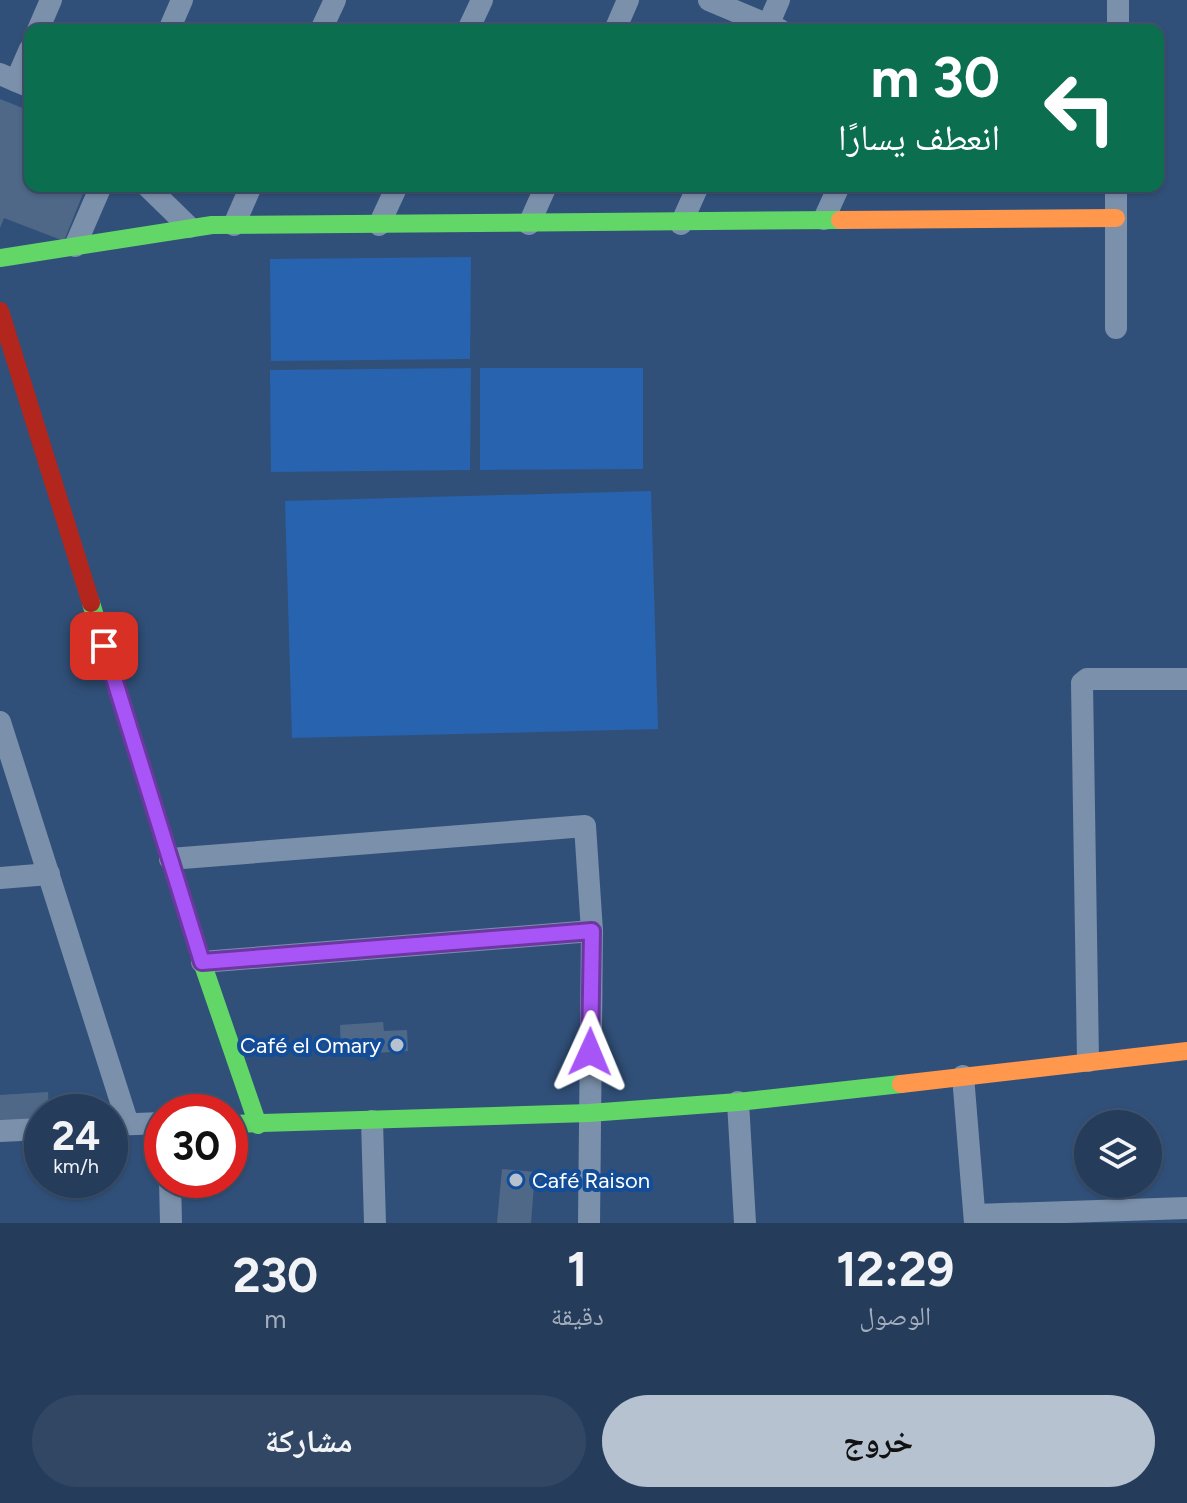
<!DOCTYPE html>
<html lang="ar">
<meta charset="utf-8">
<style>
body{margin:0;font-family:Figtree,"Noto Naskh Arabic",sans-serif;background:#314764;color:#f1f3f6;direction:rtl;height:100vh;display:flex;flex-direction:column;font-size:30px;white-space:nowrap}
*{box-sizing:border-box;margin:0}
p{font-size:26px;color:#a3adbb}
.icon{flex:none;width:44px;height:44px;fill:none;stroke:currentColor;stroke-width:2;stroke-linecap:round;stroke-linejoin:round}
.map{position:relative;height:1223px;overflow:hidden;direction:ltr}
.panel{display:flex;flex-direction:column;background:#253c5b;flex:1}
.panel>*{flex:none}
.guide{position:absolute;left:24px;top:24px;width:1140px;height:168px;border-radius:16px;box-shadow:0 2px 6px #0004,0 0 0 2px #425671;direction:rtl;background:#0b6e4f;color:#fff;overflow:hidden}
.buttons{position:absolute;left:1074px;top:1110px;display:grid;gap:16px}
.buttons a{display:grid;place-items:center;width:88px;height:88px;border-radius:50%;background:#253c5b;box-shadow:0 2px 6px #0004,0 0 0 2px #425671;font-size:40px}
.speed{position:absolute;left:24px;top:1094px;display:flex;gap:16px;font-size:40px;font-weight:700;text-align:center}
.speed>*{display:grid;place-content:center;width:104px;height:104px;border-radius:50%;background:#253c5b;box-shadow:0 2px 6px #0004,0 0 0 2px #425671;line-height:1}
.speed small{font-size:20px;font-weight:400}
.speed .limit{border:12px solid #d22;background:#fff;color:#111}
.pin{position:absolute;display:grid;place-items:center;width:68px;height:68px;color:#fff;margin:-34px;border-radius:16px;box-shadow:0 4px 12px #0006}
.me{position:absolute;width:88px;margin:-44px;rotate:1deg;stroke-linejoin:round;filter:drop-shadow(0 0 6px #0008)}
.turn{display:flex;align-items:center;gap:28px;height:168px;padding:0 32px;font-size:36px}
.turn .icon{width:104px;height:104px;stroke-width:2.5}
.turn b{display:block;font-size:56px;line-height:68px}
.eta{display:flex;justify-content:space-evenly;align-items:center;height:136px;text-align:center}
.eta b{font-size:48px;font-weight:700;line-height:56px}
.action{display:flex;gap:16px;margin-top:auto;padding:16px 32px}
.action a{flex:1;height:92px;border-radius:48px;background:#b7c2d0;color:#111;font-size:32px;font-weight:700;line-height:92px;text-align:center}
.action a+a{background:#314764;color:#f1f3f6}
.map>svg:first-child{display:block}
.green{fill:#2763ae}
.building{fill:#4f6888}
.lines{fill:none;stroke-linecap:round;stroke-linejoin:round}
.street{stroke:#7b90ab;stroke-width:22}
.fast{stroke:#63d668;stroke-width:18}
.slow{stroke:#ff974d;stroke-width:18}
.jam{stroke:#b3261e;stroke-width:18}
.route-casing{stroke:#6d37a1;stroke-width:20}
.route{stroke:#a855f7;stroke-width:14}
.poi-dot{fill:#b7c2d0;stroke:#134c97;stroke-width:3}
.labels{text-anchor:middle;stroke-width:8;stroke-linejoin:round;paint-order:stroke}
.poi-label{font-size:22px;fill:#fff;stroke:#134c97;text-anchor:end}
</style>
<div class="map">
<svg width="1187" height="1223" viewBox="0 0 1187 1223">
<rect width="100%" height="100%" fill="#315079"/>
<g class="green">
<polygon points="471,257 470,359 271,361 270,259"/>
<polygon points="471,368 470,470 271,472 270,370"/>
<polygon points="480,368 643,368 643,469 480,470"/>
<polygon points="651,491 658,729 292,738 285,501"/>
</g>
<g class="building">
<polygon points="0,99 30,111 30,186 86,186 64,241 4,218 0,228"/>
<polygon points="383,1022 384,1031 407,1030 408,1051 341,1055 340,1025"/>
<polygon points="48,1092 49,1112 42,1112 42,1122 0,1124 0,1095"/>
<polygon points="502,1169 535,1172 531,1223 497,1223"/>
</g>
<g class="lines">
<g class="street">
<polyline points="709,0 780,30"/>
<polyline points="38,30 51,0"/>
<polyline points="169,30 182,0"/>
<polyline points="321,30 335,0"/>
<polyline points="468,30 482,0"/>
<polyline points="615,30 628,0"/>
<polyline points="766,30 779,0"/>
<polyline points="1118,30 1118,0"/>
<polyline points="0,74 30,87"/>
<polyline points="16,81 30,49"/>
<polyline points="147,186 189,227"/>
<polyline points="824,219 839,186"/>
<polyline points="529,224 546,186"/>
<polyline points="681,224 698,186"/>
<polyline points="234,225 251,186"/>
<polyline points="379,225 397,186"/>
<polyline points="75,246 101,186"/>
<polyline points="1116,328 1116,186"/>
<polyline points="0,722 128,1124"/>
<polyline points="170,859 585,826 592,931 589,1223"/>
<polyline points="0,878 49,874"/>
<polyline points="202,962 592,931"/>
<polyline points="1088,1061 1082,683 1087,679 1187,679"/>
<polyline points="963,1076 975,1223"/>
<polyline points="738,1102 745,1223"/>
<polyline points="372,1121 375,1223"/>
<polyline points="110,1125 162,1123"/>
<polyline points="0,1131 42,1129"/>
<polyline points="170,1180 171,1223"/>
<polyline points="975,1215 1187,1208"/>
</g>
<g class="fast">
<polyline points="0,258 212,225 840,220"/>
<polyline points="91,603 202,962 258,1125"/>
<polyline points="230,1124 589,1113 738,1102 901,1084"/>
</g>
<g class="slow">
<polyline points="840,220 1116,218"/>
<polyline points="901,1084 1187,1051"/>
</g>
<polyline class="jam" points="0,311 91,603"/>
</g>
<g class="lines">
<g class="route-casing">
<polyline id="route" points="104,646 202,962 592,931 590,1052"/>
</g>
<use href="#route" class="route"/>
</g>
<g class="poi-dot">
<circle cx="397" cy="1045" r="8"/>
<circle cx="516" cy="1180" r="8"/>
</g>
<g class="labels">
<g class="poi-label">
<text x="381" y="1053">Café el Omary</text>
<text x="532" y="1188" text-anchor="start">Café Raison</text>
</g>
</g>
</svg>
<div class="buttons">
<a><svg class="icon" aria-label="layers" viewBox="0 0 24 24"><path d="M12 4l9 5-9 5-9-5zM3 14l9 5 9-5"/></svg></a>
</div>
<div class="speed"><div>24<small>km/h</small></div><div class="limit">30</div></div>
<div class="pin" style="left:104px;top:646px;background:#d93025"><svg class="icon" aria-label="arrive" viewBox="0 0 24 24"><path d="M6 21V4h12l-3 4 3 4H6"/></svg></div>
<svg class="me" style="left:590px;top:1052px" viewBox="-20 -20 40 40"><path d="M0-17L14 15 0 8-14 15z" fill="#a855f7" stroke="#fff" stroke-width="4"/></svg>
<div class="guide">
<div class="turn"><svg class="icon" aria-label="left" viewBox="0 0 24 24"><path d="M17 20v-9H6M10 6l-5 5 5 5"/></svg><div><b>30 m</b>انعطف يسارًا</div></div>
</div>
</div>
<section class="panel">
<div class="eta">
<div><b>12:29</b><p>الوصول</p></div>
<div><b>1</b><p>دقيقة</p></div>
<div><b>230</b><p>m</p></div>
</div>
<div class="action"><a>خروج</a><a>مشاركة</a></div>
</section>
